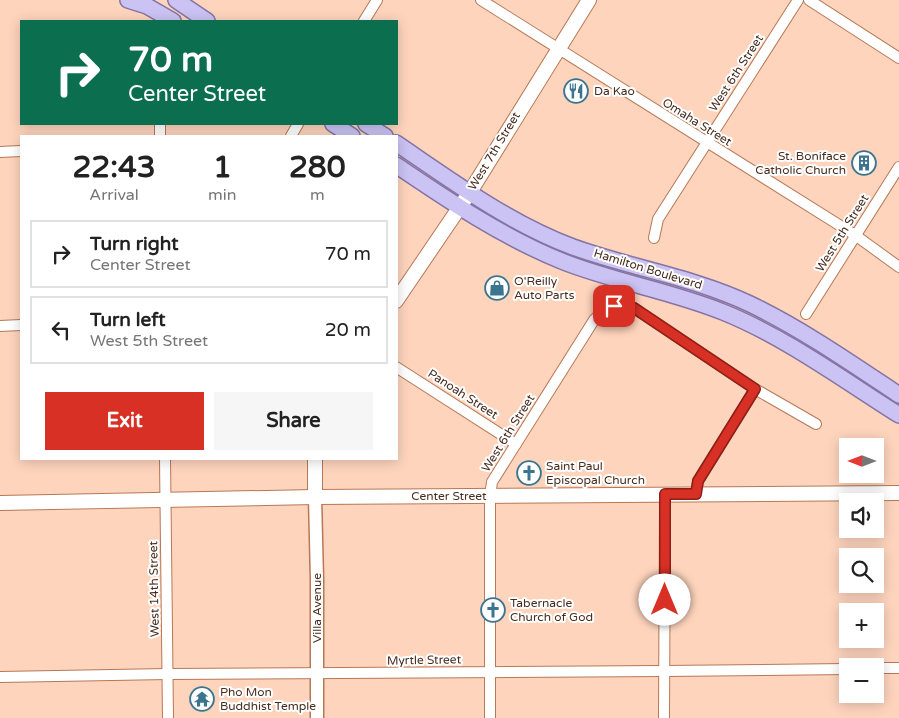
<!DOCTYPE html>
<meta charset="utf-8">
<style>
body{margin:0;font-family:"Varela Round",sans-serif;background:#f6f6f6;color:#222;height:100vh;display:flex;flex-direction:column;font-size:19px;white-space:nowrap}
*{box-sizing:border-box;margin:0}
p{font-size:16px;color:#767676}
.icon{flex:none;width:28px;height:28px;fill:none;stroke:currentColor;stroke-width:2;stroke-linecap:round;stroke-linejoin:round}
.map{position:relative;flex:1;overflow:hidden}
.sheet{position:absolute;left:20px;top:135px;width:378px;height:325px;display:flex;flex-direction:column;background:#fff;border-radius:0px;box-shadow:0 2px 12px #0003}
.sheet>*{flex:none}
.guide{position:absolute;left:20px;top:20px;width:378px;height:105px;border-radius:0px;box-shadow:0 2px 12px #0003;background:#0b6e4f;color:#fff;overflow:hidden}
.needle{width:32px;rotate:270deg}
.controls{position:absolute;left:839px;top:438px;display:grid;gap:10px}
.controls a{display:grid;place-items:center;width:45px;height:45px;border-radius:0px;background:#fff;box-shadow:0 2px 12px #0003;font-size:25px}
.pin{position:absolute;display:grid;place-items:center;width:42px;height:42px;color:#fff;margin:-21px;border-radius:10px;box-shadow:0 2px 8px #0006}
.me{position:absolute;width:55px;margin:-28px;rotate:0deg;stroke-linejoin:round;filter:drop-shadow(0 0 4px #0008)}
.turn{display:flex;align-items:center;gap:18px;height:105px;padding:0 25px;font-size:22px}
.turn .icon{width:65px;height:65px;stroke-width:2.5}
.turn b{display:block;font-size:35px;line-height:42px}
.eta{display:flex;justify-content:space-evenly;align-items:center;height:85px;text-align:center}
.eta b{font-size:30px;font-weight:800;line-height:35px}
.action{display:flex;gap:10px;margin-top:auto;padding:10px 25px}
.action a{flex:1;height:58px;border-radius:0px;background:#d93025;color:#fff;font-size:20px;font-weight:800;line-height:58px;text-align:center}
.action a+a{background:#f6f6f6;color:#222}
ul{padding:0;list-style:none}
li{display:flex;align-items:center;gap:15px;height:68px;margin:0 10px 8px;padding:0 15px;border:2px solid #e0e0e0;border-radius:0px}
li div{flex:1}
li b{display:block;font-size:19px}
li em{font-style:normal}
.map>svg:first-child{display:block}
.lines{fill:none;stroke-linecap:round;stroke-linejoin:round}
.minor-casing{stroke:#b77855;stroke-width:12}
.tertiary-casing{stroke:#b77855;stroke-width:15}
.secondary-casing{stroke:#b77855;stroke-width:16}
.primary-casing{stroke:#8574a3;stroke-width:18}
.minor{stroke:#fff;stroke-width:10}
.tertiary{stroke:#fff;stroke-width:12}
.secondary{stroke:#fff;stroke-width:14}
.primary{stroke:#cac3f3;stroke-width:15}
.route-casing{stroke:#8d1f18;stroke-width:12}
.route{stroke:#d93025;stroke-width:9}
.labels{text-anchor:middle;stroke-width:4;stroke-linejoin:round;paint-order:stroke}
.street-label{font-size:12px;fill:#482d1e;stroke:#fff}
.poi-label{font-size:12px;fill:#482d1e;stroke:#fff;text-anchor:start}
</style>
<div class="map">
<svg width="899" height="718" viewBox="0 0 899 718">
<rect width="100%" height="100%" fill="#fed4bd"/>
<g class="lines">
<g class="minor-casing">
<g id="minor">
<polyline points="481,0 855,235 899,267"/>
<polyline points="809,0 899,58"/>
<polyline points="364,21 377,0"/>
<polyline points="160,124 160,136"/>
<polyline points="291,136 298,124"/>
<polyline points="0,152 21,151"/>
<polyline points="654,238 658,219 798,0"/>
<polyline points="806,314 899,167"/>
<polyline points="0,326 21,325"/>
<polyline points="396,367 516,444"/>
<polyline points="165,459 168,718"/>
<polyline points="696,493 698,481 755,389"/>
<polyline points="875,668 899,668"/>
<polyline points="0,677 168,674 664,671 848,669"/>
<path d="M490,718V496L492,482L594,320C607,306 615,302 634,308L755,389L816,424"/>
<polyline points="664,718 665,494"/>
</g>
</g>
<g class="tertiary-casing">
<polyline id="tertiary" points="315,497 317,580 317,718"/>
</g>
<g class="secondary-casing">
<g id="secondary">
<polyline points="396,301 470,192 589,0"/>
<polyline points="315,459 315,497"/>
<polyline points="0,503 315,497 899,493"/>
</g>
</g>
<g class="primary-casing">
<g id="primary">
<polyline points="128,0 147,6 173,21"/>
<polyline points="176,0 207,21"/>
<polyline points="333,124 352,136"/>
<polyline points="366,124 385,136"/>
<path d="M396,143C452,181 509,223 573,247C631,268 693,277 750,304C802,329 851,363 899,395"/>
<path d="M396,165C449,201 504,238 564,262C615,282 671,291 723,312C785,337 842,379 899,415"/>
</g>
</g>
<use href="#minor" class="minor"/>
<use href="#tertiary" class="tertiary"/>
<use href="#secondary" class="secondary"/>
<use href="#primary" class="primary"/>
</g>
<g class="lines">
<g class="route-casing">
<polyline id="route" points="614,306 627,306 634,308 755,389 698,481 696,494 665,494 665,600"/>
</g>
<use href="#route" class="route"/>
</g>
<defs>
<g id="restaurant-ring" transform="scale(1.25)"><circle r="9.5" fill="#fff" stroke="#3b748e" stroke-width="1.5"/><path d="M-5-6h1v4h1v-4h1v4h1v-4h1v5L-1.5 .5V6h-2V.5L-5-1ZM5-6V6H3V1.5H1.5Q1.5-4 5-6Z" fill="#3b748e"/></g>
<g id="building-ring" transform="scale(1.25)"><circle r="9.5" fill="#fff" stroke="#3b748e" stroke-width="1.5"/><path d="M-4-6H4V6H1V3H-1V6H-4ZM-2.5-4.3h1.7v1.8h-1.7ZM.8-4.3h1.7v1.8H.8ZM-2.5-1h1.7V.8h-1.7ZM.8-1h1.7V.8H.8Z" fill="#3b748e"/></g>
<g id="shop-ring" transform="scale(1.25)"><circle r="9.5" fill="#fff" stroke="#3b748e" stroke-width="1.5"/><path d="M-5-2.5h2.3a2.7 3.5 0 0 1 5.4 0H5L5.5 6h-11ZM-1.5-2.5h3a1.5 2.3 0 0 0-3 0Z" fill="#3b748e"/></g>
<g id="church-ring" transform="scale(1.25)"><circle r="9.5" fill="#fff" stroke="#3b748e" stroke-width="1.5"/><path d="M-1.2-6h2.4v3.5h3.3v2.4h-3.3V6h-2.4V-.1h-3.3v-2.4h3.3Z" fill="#3b748e"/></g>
<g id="temple-ring" transform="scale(1.25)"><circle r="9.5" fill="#fff" stroke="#3b748e" stroke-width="1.5"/><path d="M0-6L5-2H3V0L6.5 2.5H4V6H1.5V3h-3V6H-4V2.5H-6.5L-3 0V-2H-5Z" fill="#3b748e"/></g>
</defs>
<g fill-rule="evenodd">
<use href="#restaurant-ring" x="576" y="91"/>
<use href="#building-ring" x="864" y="163"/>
<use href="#shop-ring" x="497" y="288"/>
<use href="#church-ring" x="529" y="473"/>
<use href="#church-ring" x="493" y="610"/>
<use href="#temple-ring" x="202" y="699"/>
</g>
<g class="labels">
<g class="street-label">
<text transform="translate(736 73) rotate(-57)" y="4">West 6th Street</text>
<text transform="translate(697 122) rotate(32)" y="4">Omaha Street</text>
<text transform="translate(494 151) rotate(-59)" y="4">West 7th Street</text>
<text transform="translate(842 233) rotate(-58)" y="4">West 5th Street</text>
<text transform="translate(648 269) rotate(17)" y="4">Hamilton Boulevard</text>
<text transform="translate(463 394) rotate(33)" y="4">Panoah Street</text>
<text transform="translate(508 433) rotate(-58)" y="4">West 6th Street</text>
<text x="449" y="500">Center Street</text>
<text transform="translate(154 589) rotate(-91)" y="4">West 14th Street</text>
<text transform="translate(317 608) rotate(-90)" y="4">Villa Avenue</text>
<text transform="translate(424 660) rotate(-1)" y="4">Myrtle Street</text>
</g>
<g class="poi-label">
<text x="594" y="95">Da Kao</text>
<text x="846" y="160" text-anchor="end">St. Boniface<tspan x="846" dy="14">Catholic Church</tspan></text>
<text x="514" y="285">O'Reilly<tspan x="514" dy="14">Auto Parts</tspan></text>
<text x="546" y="470">Saint Paul<tspan x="546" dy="14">Episcopal Church</tspan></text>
<text x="510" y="607">Tabernacle<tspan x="510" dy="14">Church of God</tspan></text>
<text x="220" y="696">Pho Mon<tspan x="220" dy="14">Buddhist Temple</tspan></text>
</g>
</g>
</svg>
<div class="controls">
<a><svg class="needle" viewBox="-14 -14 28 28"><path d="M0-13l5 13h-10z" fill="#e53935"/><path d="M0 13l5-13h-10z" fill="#767676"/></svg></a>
<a><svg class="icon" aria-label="sound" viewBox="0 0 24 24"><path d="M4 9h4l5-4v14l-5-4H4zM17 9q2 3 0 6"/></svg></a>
<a><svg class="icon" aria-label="search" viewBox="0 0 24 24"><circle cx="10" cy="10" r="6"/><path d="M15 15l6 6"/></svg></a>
<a>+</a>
<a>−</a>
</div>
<div class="pin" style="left:614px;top:306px;background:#d93025"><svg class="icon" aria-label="arrive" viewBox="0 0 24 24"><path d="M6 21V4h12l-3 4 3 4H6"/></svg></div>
<svg class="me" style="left:665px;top:600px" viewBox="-20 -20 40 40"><circle r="19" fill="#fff"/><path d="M0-13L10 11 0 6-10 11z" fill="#d93025"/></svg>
<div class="guide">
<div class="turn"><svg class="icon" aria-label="right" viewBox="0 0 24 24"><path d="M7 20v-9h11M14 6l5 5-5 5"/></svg><div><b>70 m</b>Center Street</div></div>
</div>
<section class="sheet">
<div class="eta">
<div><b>22:43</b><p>Arrival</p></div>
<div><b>1</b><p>min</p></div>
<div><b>280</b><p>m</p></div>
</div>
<ul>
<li><svg class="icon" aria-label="right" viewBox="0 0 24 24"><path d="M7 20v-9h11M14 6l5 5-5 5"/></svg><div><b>Turn right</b><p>Center Street</p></div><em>70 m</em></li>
<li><svg class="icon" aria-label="left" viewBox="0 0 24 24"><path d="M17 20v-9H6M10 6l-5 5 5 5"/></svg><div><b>Turn left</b><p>West 5th Street</p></div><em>20 m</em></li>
</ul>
<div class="action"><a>Exit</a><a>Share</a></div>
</section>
</div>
